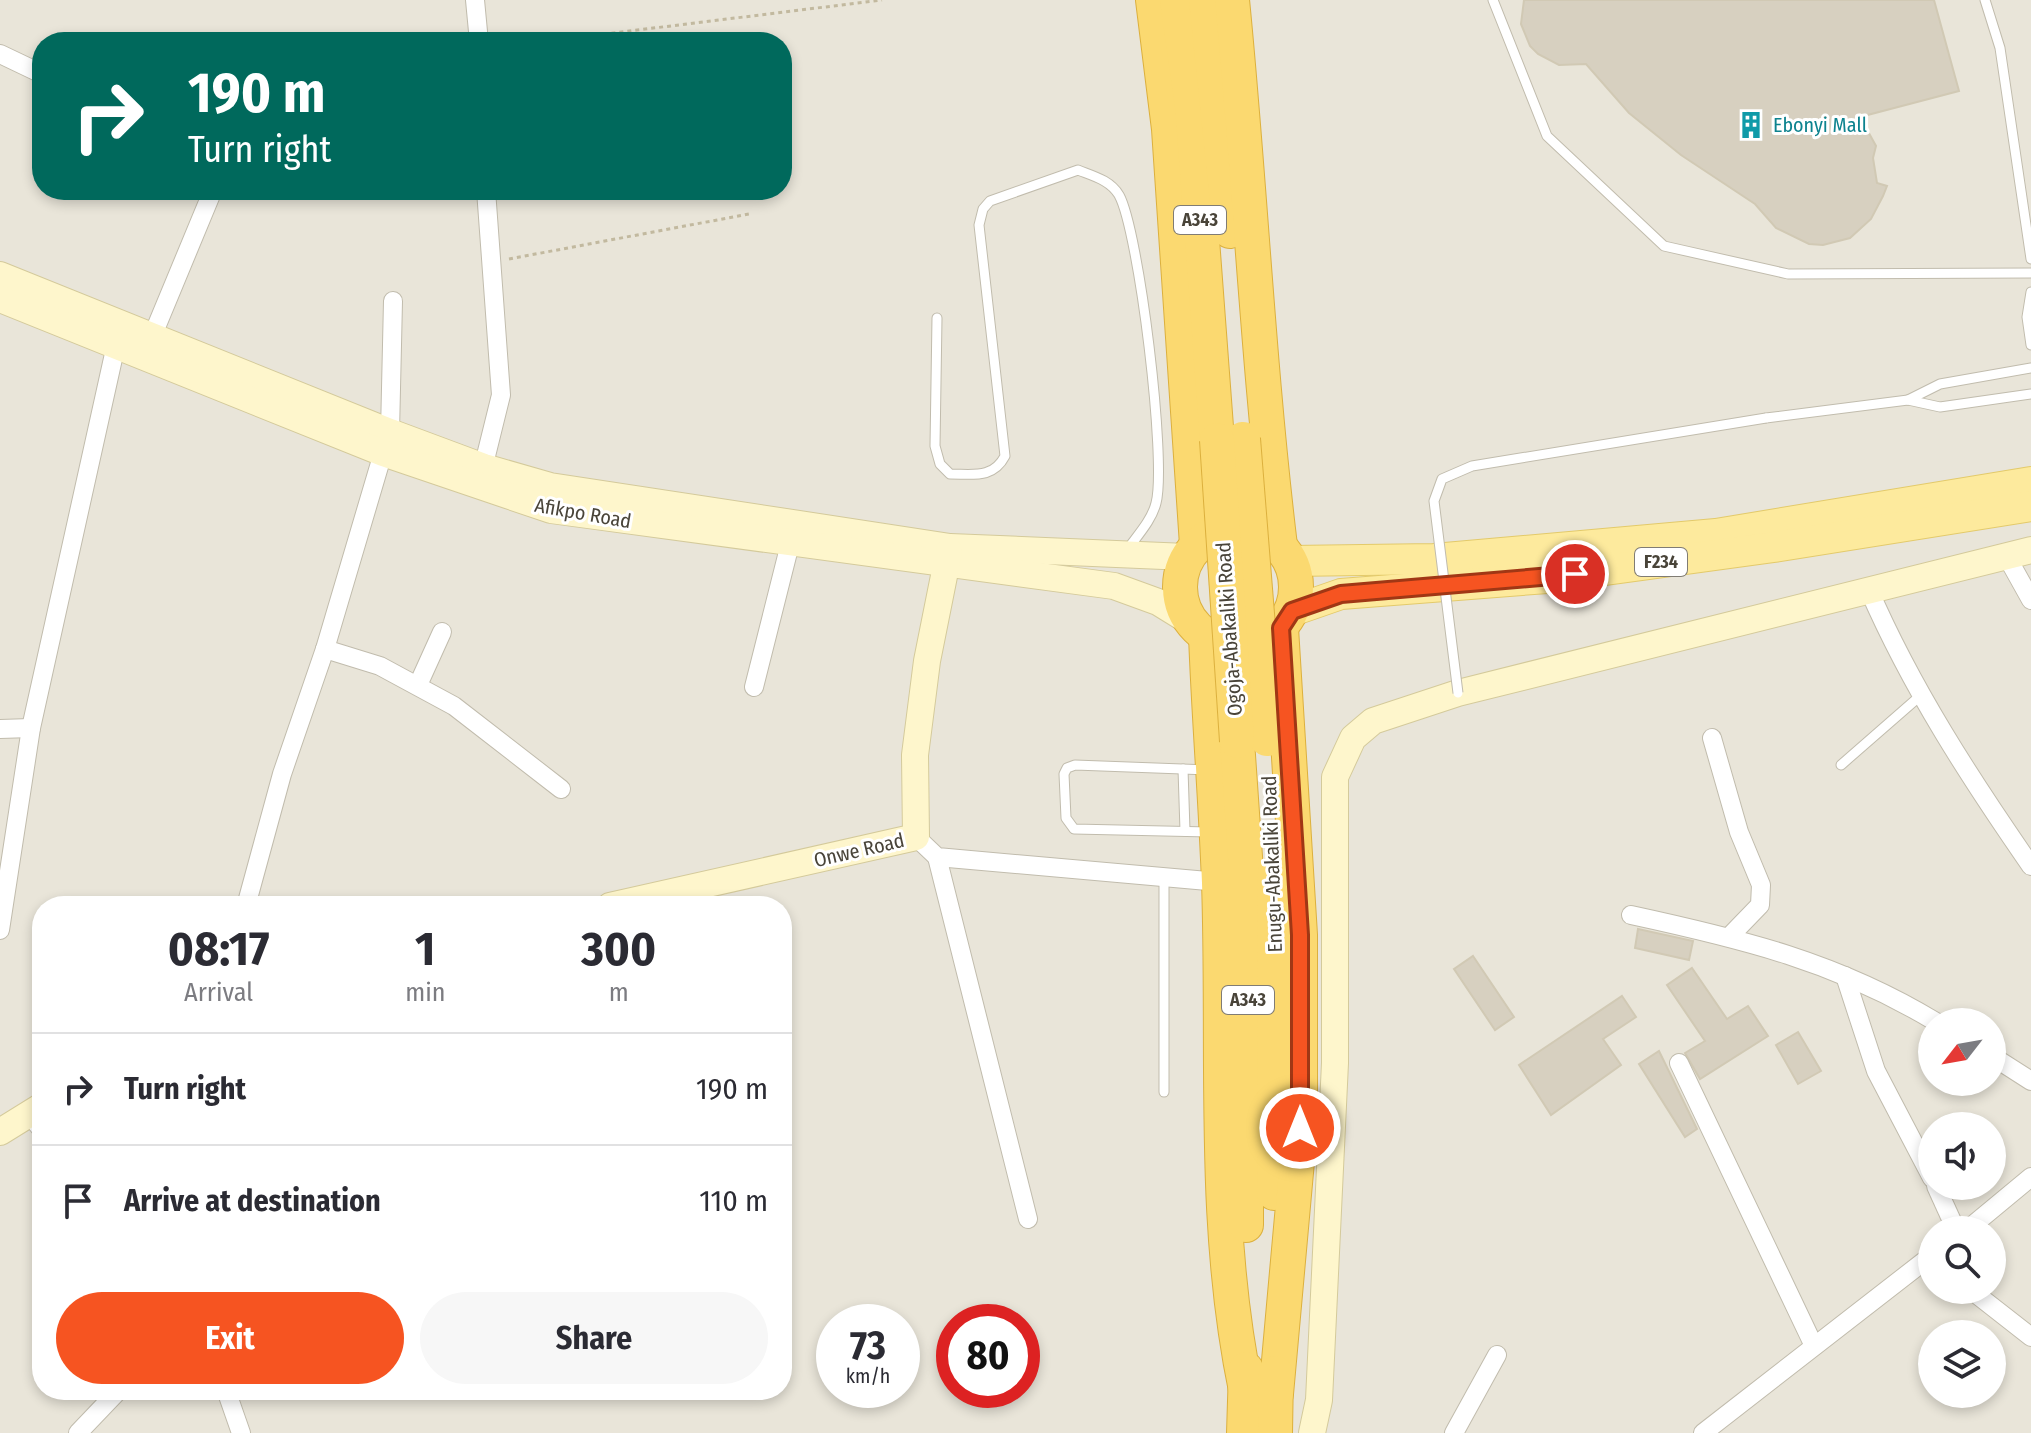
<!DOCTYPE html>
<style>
body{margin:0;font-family:"Fira Sans Condensed",sans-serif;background:#f7f7f7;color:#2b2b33;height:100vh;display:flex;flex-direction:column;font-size:30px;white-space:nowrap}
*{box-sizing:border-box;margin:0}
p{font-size:26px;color:#7c7c81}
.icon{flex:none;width:44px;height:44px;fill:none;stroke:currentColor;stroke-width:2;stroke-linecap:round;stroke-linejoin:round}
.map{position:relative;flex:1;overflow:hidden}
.drawer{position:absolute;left:32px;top:896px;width:760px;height:504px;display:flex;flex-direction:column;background:#fff;border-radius:32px;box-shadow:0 4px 12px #0003}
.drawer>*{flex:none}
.top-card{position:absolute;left:32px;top:32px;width:760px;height:168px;border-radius:32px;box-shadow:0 4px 12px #0003;background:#00695c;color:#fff;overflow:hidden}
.needle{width:52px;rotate:239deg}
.fabs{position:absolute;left:1918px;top:1008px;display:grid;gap:16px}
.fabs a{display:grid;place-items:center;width:88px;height:88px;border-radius:50%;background:#fff;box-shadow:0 4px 12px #0003;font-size:40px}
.speed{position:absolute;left:816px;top:1304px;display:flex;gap:16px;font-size:40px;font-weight:700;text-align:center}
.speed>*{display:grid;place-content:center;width:104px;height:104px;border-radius:50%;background:#fff;box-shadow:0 4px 12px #0003;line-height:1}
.speed small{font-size:20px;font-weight:400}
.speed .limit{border:12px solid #d22;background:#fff;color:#111}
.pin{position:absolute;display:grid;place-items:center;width:68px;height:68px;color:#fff;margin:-34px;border:4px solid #fff;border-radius:50%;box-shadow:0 2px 8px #0007}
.me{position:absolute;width:88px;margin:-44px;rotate:0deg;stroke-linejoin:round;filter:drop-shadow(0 0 6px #0008)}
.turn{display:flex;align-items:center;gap:28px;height:168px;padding:0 24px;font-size:36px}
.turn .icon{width:104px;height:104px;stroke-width:2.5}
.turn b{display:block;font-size:56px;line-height:68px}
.eta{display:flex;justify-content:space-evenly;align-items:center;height:136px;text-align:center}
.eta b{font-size:48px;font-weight:700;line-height:56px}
.button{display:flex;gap:16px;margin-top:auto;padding:16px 24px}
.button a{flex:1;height:92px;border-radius:48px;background:#f65421;color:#fff;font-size:32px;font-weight:700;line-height:92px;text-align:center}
.button a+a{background:#f7f7f7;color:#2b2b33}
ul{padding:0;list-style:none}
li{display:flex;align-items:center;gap:24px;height:112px;padding:0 24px;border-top:2px solid #e1e1e2}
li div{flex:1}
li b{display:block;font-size:30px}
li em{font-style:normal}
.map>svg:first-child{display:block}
.residential{fill:#e9e5d9;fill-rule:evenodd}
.building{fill:#d7d0c0;stroke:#d1c9b4;stroke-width:2}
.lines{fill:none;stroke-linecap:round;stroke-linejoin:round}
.lane-casing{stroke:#c1bcad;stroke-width:11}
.street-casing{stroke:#c1bcad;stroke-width:20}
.secondary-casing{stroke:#d4ca9b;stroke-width:28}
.primary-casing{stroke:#e3ca6b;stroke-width:32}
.highway-casing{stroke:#dcb03e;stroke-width:36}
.path{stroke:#c2b99f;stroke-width:3;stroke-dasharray:4 4;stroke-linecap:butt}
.lane{stroke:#fff;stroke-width:9}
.street{stroke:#fff;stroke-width:18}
.secondary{stroke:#fef6cc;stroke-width:26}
.primary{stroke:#fdea9d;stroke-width:30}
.highway{stroke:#fbd970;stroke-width:34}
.lane-bridge-casing{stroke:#c1bcad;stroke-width:11;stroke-linecap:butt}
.highway-bridge-casing{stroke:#dcb03e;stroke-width:36;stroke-linecap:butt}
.lane-bridge{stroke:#fff;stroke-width:9}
.highway-bridge{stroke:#fbd970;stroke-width:34}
.route-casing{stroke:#a03715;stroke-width:20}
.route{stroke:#f65421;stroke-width:14}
.labels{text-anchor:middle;stroke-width:6;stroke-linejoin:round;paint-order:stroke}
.shield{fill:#fff;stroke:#807c74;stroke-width:2}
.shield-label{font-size:18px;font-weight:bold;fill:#494439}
.culture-label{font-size:20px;fill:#0d838f;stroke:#fff;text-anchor:start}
.street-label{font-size:20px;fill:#494439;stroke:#fff}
</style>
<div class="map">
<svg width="2031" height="1433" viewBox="0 0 2031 1433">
<rect width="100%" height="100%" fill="#f5f3eb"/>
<path class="residential" d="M0,0H2031V1433H0ZM42,42H782V190H42ZM42,906H782V1390H42ZM1932,1022H1992V1082H1932ZM1932,1126H1992V1186H1932ZM1932,1230H1992V1290H1932ZM834,1322H902V1390H834ZM954,1322H1022V1390H954ZM1932,1334H1992V1394H1932Z"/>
<g class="building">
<polygon points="1524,0 1934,0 1959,91 1860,117 1876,146 1873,158 1877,183 1887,186 1883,196 1871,219 1850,238 1823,245 1809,244 1776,228 1755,204 1681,155 1629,113 1586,64 1559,65 1538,54 1530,46 1521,24"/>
<polygon points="1638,929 1693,941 1689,960 1635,948"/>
<polygon points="1473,956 1514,1017 1495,1030 1454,969"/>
<polygon points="1692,968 1727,1019 1748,1006 1768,1036 1700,1079 1685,1053 1705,1041 1667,985"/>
<polygon points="1622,996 1636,1017 1603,1039 1621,1065 1551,1115 1519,1065"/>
<polygon points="1798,1032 1821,1071 1798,1084 1776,1045"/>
<polygon points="1659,1051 1697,1129 1685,1137 1639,1064"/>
</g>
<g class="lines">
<g class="lane-casing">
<g id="lane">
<polyline points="1493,0 1547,136 1664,246 1788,274 2031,273"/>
<polyline points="1985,0 2000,48 2031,259"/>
<polyline points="2031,292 2027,317 2031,345"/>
<path d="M937,318L935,446L940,464L950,474C973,474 993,479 1005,456L979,225L983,209L990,201L1078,170C1093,176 1110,180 1119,195C1139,231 1167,462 1156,503C1152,520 1137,536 1127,550"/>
<polyline points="1908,400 1940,384 2031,368"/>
<polyline points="1766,418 1908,400 1940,407 2031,394"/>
<polyline points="1841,765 1920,696"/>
<polyline points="1183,769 1185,831"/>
<polyline points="1209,770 1075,765 1067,768 1064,774 1066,818 1074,829 1209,832"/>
<polyline points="1164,880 1164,1092"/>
</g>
</g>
<g class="street-casing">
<g id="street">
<polyline points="475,0 479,42"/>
<polyline points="0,54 42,74"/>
<polyline points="152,337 213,190"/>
<polyline points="390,432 393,301"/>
<polyline points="481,476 501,395 486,190"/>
<polyline points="2007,557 2031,600"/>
<path d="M1869,590C1912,689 1970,778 2031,866"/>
<polyline points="325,649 380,666 454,706 561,789"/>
<polyline points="418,685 442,632"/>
<polyline points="754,687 790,544"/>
<polyline points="0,729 31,728"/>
<polyline points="1712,738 1739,832 1761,885 1760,905 1730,936"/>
<polyline points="916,837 937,857 1219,882"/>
<polyline points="937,857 1028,1219"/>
<polyline points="246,906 282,774 325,649 383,453"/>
<path d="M1631,915C1742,939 1837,962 1936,1022"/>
<polyline points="0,930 31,728 118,336"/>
<polyline points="1845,976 1876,1071 1932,1178"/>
<polyline points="1992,1056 2031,1081"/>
<polyline points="1679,1063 1814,1346"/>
<polyline points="29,1114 42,1130"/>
<polyline points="1936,1186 1956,1230"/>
<polyline points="1967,1230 2031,1177"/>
<polyline points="1971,1290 2031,1337"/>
<polyline points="226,1390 241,1433"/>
<polyline points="78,1433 119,1390"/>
<polyline points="1454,1433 1497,1355"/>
<polyline points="1703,1433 1932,1255"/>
</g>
</g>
<g class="secondary-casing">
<g id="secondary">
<polyline points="0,275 390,432 484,467 550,486 950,547 1187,557"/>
<polyline points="0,299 383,453 551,510 1114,586 1158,602 1192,623"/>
<polyline points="610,906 916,837 915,755 927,661 949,551"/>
<polyline points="0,1132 42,1106"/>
<polyline points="1312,1433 1319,1400 1335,1063 1335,777 1353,738 1373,721 1458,693 2031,550"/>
</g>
</g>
<g class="primary-casing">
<g id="primary">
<polyline points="1291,561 1434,559 1716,534 2031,482"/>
<polyline points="1292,611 1341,594 1547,578 1774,547 2031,506"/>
</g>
</g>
<g class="highway-casing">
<g id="highway">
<polyline points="1153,0 1169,129 1197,545"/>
<polyline points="1177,0 1192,106 1217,440"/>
<polyline points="1206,0 1230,231"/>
<path d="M1232,0C1250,182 1258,365 1280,546"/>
<circle cx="1238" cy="587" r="58"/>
<path d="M1206,635C1209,718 1216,800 1219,883C1225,1052 1211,1222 1246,1390"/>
<polyline points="1237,741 1246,871 1246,1225"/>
<polyline points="1274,1193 1275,873"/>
<polyline points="1276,1394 1300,1128 1300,935 1281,628"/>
<polyline points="1244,1433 1246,1369"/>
<polyline points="1275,1433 1276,1373"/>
</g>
</g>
<g class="path">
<polyline points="540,42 882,0"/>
<polyline points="509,259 749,214"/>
</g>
<use href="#lane" class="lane"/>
<use href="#street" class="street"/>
<use href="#secondary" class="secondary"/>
<use href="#primary" class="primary"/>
<use href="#highway" class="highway"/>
<g class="lane-bridge-casing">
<polyline id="lane-bridge" points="1458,693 1434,501 1442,479 1472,466 1766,418"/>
</g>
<g class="highway-bridge-casing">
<g id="highway-bridge">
<polyline points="1243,439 1267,739"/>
<polyline points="1217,440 1237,741"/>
</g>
</g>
<use href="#lane-bridge" class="lane-bridge"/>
<use href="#highway-bridge" class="highway-bridge"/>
</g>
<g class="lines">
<g class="route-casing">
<polyline id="route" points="1300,1128 1300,935 1281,628 1292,611 1341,594 1575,574"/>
</g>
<use href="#route" class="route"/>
</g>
<defs>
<g id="building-bare" transform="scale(2.16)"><path d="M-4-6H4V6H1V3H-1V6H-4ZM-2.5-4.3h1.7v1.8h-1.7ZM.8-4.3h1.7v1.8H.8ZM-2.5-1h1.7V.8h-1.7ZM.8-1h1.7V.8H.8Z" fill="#0f9aa8" stroke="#fff" stroke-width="2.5" paint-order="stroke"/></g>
</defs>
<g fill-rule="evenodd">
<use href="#building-bare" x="1751" y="125"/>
</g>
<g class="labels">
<g class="shield">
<rect x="1174" y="206" width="52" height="28" rx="6"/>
<rect x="1635" y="548" width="52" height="28" rx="6"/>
<rect x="1222" y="986" width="52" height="28" rx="6"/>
</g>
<g class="shield-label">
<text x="1200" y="226">A343</text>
<text x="1661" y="568">F234</text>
<text x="1248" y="1006">A343</text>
</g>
<g class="culture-label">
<text x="1773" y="132">Ebonyi Mall</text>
</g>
<g class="street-label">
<text transform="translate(583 513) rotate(10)" y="7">Afikpo Road</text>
<text transform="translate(1229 629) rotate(-94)" y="7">Ogoja-Abakaliki Road</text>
<text transform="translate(859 850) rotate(-13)" y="7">Onwe Road</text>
<text transform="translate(1272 864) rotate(-92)" y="7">Enugu-Abakaliki Road</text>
</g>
</g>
</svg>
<div class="fabs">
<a><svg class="needle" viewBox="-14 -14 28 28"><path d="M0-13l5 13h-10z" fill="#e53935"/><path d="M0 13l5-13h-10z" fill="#7c7c81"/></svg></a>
<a><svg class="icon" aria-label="sound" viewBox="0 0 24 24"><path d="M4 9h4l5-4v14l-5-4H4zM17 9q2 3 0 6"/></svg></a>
<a><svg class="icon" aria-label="search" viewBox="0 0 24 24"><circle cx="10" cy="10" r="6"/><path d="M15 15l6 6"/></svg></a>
<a><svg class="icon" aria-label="layers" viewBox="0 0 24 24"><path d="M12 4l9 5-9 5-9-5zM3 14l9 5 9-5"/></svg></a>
</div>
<div class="speed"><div>73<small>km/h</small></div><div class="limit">80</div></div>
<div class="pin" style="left:1575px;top:574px;background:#d93025"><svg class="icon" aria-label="arrive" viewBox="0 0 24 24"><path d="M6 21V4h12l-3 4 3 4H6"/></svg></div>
<svg class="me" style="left:1300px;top:1128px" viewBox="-20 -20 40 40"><circle r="17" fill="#f65421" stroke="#fff" stroke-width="3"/><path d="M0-11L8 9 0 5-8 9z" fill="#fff"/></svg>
<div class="top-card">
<div class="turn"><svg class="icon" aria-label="right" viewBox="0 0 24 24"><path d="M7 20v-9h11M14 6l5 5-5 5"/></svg><div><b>190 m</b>Turn right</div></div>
</div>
<section class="drawer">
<div class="eta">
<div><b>08:17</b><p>Arrival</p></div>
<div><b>1</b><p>min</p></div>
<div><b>300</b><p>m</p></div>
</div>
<ul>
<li><svg class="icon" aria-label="right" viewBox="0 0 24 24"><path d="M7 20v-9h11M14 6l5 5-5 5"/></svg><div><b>Turn right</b></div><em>190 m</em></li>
<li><svg class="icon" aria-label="arrive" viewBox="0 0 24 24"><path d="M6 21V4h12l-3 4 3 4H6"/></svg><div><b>Arrive at destination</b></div><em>110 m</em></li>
</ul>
<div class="button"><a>Exit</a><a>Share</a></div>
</section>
</div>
